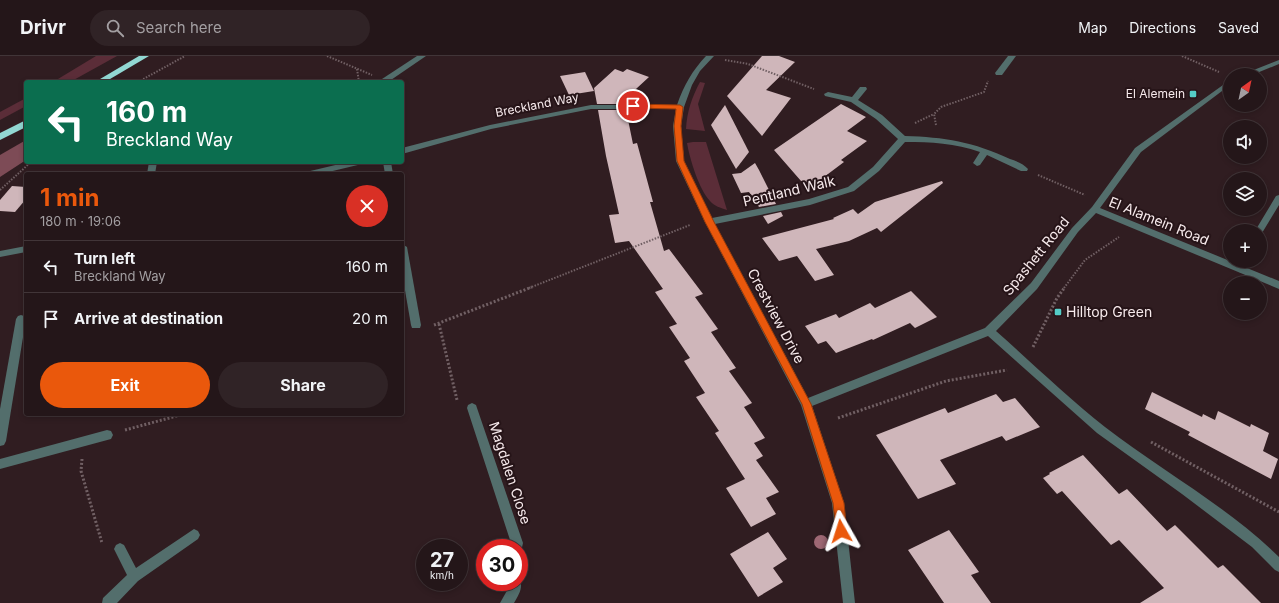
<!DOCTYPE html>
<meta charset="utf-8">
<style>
body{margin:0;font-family:Inter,sans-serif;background:#302326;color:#f1f3f6;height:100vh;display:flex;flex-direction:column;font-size:15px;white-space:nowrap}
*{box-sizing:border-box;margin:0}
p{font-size:13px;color:#a39fa2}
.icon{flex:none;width:22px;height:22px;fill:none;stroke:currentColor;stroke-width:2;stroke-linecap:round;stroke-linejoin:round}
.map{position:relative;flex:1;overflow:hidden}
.sheet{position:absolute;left:24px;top:116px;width:380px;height:244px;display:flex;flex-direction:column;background:#241619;border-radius:4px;box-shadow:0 2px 6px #0003,0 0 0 1px #413538}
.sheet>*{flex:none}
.hud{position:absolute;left:24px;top:24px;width:380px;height:84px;border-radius:4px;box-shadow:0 2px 6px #0003,0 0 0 1px #413538;background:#0b6e4f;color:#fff;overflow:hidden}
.needle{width:26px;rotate:33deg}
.buttons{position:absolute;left:1223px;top:12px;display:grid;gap:8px}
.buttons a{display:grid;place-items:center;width:44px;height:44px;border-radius:50%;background:#241619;box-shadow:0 2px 6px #0003,0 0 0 1px #413538;font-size:20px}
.speed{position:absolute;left:416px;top:483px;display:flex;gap:8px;font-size:20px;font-weight:700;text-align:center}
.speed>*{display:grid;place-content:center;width:52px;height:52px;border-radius:50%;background:#241619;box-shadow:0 2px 6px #0003,0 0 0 1px #413538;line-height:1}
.speed small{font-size:10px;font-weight:400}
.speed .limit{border:6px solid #d22;background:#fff;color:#111}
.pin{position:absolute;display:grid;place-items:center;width:34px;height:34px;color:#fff;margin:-17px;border:2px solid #fff;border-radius:50%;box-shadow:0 1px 4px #0007}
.me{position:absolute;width:44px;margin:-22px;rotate:354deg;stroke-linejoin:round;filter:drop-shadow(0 0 3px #0008)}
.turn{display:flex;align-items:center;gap:14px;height:84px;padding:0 16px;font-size:18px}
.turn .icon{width:52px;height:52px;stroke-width:2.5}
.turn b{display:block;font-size:28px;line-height:34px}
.round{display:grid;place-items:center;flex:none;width:42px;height:42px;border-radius:21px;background:#302326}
.headline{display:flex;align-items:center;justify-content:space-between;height:68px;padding:0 16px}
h1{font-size:24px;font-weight:700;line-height:30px;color:#ea580c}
.primary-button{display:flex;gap:8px;margin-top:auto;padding:8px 16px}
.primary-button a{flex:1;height:46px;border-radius:24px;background:#ea580c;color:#fff;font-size:16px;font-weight:700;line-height:46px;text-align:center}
.primary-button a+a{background:#302326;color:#f1f3f6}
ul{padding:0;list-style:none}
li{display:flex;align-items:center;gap:12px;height:52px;padding:0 16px;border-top:1px solid #413538}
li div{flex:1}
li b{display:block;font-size:15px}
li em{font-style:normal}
header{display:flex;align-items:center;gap:24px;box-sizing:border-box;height:56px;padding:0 20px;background:#241619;border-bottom:1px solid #413538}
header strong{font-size:19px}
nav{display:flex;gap:22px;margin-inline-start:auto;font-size:14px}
.search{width:280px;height:36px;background:#302326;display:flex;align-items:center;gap:10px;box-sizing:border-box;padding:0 14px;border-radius:22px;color:#a39fa2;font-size:15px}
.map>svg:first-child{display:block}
.green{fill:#5b2d38}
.forest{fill:#7d4b56}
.building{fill:#cfb6ba}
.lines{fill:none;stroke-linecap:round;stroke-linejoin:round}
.path-far1{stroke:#716064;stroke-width:2;stroke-dasharray:1.5 1.5;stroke-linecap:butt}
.path{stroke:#716064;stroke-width:3;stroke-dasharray:2 2;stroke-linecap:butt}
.lane{fill:#536e6c;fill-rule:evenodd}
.street{fill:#536e6c;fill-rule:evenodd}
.highway{fill:#92d8d3;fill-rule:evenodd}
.tree{fill:#9e6874}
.route{fill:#ea580c;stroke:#983908}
.poi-dot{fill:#54cdc7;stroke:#261418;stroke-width:1.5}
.labels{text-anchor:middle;stroke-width:4;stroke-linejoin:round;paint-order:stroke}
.far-poi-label{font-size:12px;fill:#f7eaec;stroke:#261418;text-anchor:end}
.far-street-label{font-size:12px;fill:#f7eaec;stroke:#261418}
.street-label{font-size:14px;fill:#f7eaec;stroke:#261418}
.poi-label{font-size:14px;fill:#f7eaec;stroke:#261418;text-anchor:start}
</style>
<header>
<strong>Drivr</strong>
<div class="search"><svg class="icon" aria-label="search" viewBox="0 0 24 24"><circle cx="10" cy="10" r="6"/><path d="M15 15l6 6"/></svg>Search here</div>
<nav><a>Map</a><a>Directions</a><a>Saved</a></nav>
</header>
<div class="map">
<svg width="1279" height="547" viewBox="0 0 1279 547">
<rect width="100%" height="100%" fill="#301d21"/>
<g class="green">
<polygon points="96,0 117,0 70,26 53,26"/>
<path d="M700,26L705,27L698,48L705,75L686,73C687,55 692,41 700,26Z"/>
<polygon points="26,42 26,50 0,64 0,56"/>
<path d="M693,86H706L727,154C721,152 714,150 710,145C699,133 690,104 687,87Z"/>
</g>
<polygon class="forest" points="26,84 26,104 0,121 0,99"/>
<g class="building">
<polygon points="762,0 779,0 795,6 766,34 791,42 762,80 727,40"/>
<polygon points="615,13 623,16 627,13 649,21 624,44 625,48 597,48 594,32"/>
<polygon points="585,16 594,35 569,39 560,20"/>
<polygon points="841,48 866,61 847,75 867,85 841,104 844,106 808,133 774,94"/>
<polygon points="725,49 749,96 736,113 711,69"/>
<polygon points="598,54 626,54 633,88 637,87 653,146 650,146 664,195 669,193 703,238 695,241 718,273 711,276 736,312 729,315 752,347 744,351 765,382 754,387 763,400 756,404 779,436 766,442 776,458 751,471 726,432 745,423 715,377 719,375 696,341 705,337 684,305 690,302 669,271 677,268 655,236 663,233 629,185 615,187 609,159 619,158 606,100"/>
<polygon points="755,107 759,114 776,148 759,151 749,136 741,137 732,118 741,117"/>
<polygon points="942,125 943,127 881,176 877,172 849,185 816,193 834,219 815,225 797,200 779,205 762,182 834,163 833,162 853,153 858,158 875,146"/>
<polygon points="12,130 26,131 26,143 15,156 0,155 0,144"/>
<polygon points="781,156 783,160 768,168 763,160"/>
<polygon points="911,235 937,261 915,272 910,267 873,284 872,283 836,297 826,285 818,288 805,270 836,258 839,262 870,247 875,252"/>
<polygon points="1152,336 1202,361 1203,358 1215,364 1218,355 1250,371 1251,368 1269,377 1263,395 1278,403 1271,423 1188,379 1190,376 1145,353"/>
<polygon points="996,338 1003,346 1015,342 1040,371 1006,385 1002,380 940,404 956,428 918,443 876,379 945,352 948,357"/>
<polygon points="1083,399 1119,438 1127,433 1167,475 1175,469 1218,512 1223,509 1261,547 1140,547 1164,532 1119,484 1111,489 1062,435 1057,438 1043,422 1050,418 1049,417"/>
<polygon points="949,474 979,516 971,519 991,547 944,547 908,494"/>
<polygon points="768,476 787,503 773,512 783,526 758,541 730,498"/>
</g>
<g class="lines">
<g class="path-far1">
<polyline points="327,0 372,19"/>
<polyline points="1182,0 1219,16"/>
<polyline points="725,4 748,8 814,33"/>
<polyline points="357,13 359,26"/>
<polyline points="138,26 185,0"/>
<polyline points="915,67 934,58"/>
<polyline points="936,69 934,58 941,51 984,36 988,25"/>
<polyline points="1038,119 1085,139"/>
<polyline points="0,134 31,106"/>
<polyline points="529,232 690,169"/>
<polyline points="1064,232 1085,204 1119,181"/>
</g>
<g class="path">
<polyline points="439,268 457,344"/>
<polyline points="434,269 532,231"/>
<polyline points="1033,291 1057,242 1065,231"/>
<polyline points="838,362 946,325 1007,314"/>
<polyline points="125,374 184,358"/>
<polyline points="1151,386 1279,456"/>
<polyline points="82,403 81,415 102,487"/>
</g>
<g class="lane">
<polygon points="1279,139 1279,149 1262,177 1260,178 1260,175 1255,175 1276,140"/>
<polygon points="1240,205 1250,205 1244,216 1241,217 1236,214"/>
<polygon points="21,259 24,260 26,263 6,385 4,389 0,390 0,353 16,263 18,260"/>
</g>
<g class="street">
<polygon points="417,0 426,0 388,26 382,26 382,23"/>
<path d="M706,0H714L700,15L692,29L684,51L681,70L684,105L712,162L809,143L848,131L873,111L898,83L876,63L851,46L825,40L824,38L828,36L852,41L860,31H866L867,33L858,44L882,59L905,80C944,81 974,86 1010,103C1016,105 1024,108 1028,113L1027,115H1021L987,99L980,109L977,110L973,107L980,96C955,87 931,86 905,86L879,115L854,135L810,149L715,168L808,342L985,272L1031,227L1072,172L1092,151L1135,92L1230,24V29L1141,96L1100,152L1279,225V233L1096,157L1078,176L1037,233L996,275C1032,307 1067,341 1105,371C1162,415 1227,450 1279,501V516L1275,514L1252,491L1182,438L1097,377L988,280L812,350L844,447L855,547H843L832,447L801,349L705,166L676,105L673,70L676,53H591L491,73L402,98V92L490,69L591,49H677C684,29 692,15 706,0Z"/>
<polygon points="1008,0 1016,0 1002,19 996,19 995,17"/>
<polygon points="1279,4 1279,8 1252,19 1241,19"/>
<polygon points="149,106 157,106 155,118 147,118"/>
<polygon points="348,106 363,106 362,108 320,118 305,118 306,116"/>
<polygon points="383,106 391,106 393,118 385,118"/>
<polygon points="402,188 407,191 421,269 420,272 412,272 411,269 402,217"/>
<polygon points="26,190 26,196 0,201 0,195"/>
<polygon points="472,347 476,349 477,352 523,487 521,496 519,497 519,492 511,492 511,487 467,352 468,349"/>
<polygon points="107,374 111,375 113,379 111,383 0,413 0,403"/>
<polygon points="194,473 198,475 200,479 198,483 138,525 117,547 102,547 103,542 127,519 114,493 116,489 120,487 124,489 136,512"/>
<path d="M519,521C524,531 519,538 514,547H500L509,531V526H519Z"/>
</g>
<g class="highway">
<polygon points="139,0 149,0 105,26 95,26"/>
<polygon points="26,64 26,71 0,84 0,77"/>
</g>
</g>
<circle class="tree" cx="821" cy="486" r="7"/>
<polygon class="route" points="631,48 680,49 683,51 681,70 684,105 714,166 811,348 844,447 847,475 845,479 841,481 837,479 836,475 833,447 802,348 705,166 677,105 674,70 676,53 633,52 631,51"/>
<g class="poi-dot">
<rect x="1189" y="34" width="8" height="8" rx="2"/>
<rect x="1054" y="252" width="8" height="8" rx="2"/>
</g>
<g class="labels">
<g class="far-poi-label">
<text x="1185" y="42">El Alemein</text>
</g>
<g class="far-street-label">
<text transform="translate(537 49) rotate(-11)" y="4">Breckland Way</text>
</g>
<g class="street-label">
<text transform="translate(789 135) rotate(-13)" y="5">Pentland Walk</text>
<text transform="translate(1159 165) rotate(22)" y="5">El Alamein Road</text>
<text transform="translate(1036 200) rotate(-51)" y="5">Spashett Road</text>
<text transform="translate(776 260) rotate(62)" y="5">Crestview Drive</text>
<text transform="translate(510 417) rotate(72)" y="5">Magdalen Close</text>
</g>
<g class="poi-label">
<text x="1066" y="261">Hilltop Green</text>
</g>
</g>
</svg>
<div class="buttons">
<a><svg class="needle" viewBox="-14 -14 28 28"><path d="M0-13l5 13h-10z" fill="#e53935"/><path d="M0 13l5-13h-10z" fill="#a39fa2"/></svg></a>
<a><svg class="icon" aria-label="sound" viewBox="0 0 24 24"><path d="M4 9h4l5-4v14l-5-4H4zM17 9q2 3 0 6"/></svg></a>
<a><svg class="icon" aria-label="layers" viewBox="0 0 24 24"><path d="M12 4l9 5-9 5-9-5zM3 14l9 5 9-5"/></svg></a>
<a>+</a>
<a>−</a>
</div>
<div class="speed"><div>27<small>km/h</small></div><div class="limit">30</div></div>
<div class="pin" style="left:633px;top:50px;background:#d93025"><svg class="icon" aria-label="arrive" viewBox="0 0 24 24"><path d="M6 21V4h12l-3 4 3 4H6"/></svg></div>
<svg class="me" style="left:841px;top:475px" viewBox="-20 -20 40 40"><path d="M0-17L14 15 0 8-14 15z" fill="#ea580c" stroke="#fff" stroke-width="4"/></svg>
<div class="hud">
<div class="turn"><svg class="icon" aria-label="left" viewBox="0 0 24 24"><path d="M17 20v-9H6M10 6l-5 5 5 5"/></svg><div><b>160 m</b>Breckland Way</div></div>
</div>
<section class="sheet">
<div class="headline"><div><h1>1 min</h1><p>180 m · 19:06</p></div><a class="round" style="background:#d93025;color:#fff"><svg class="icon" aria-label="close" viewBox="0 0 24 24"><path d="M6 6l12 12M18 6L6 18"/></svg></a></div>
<ul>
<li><svg class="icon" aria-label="left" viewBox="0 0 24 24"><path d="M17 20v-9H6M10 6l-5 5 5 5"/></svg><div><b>Turn left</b><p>Breckland Way</p></div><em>160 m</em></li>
<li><svg class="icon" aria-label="arrive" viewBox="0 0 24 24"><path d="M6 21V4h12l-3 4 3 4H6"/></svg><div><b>Arrive at destination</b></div><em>20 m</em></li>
</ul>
<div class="primary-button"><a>Exit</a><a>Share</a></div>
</section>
</div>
